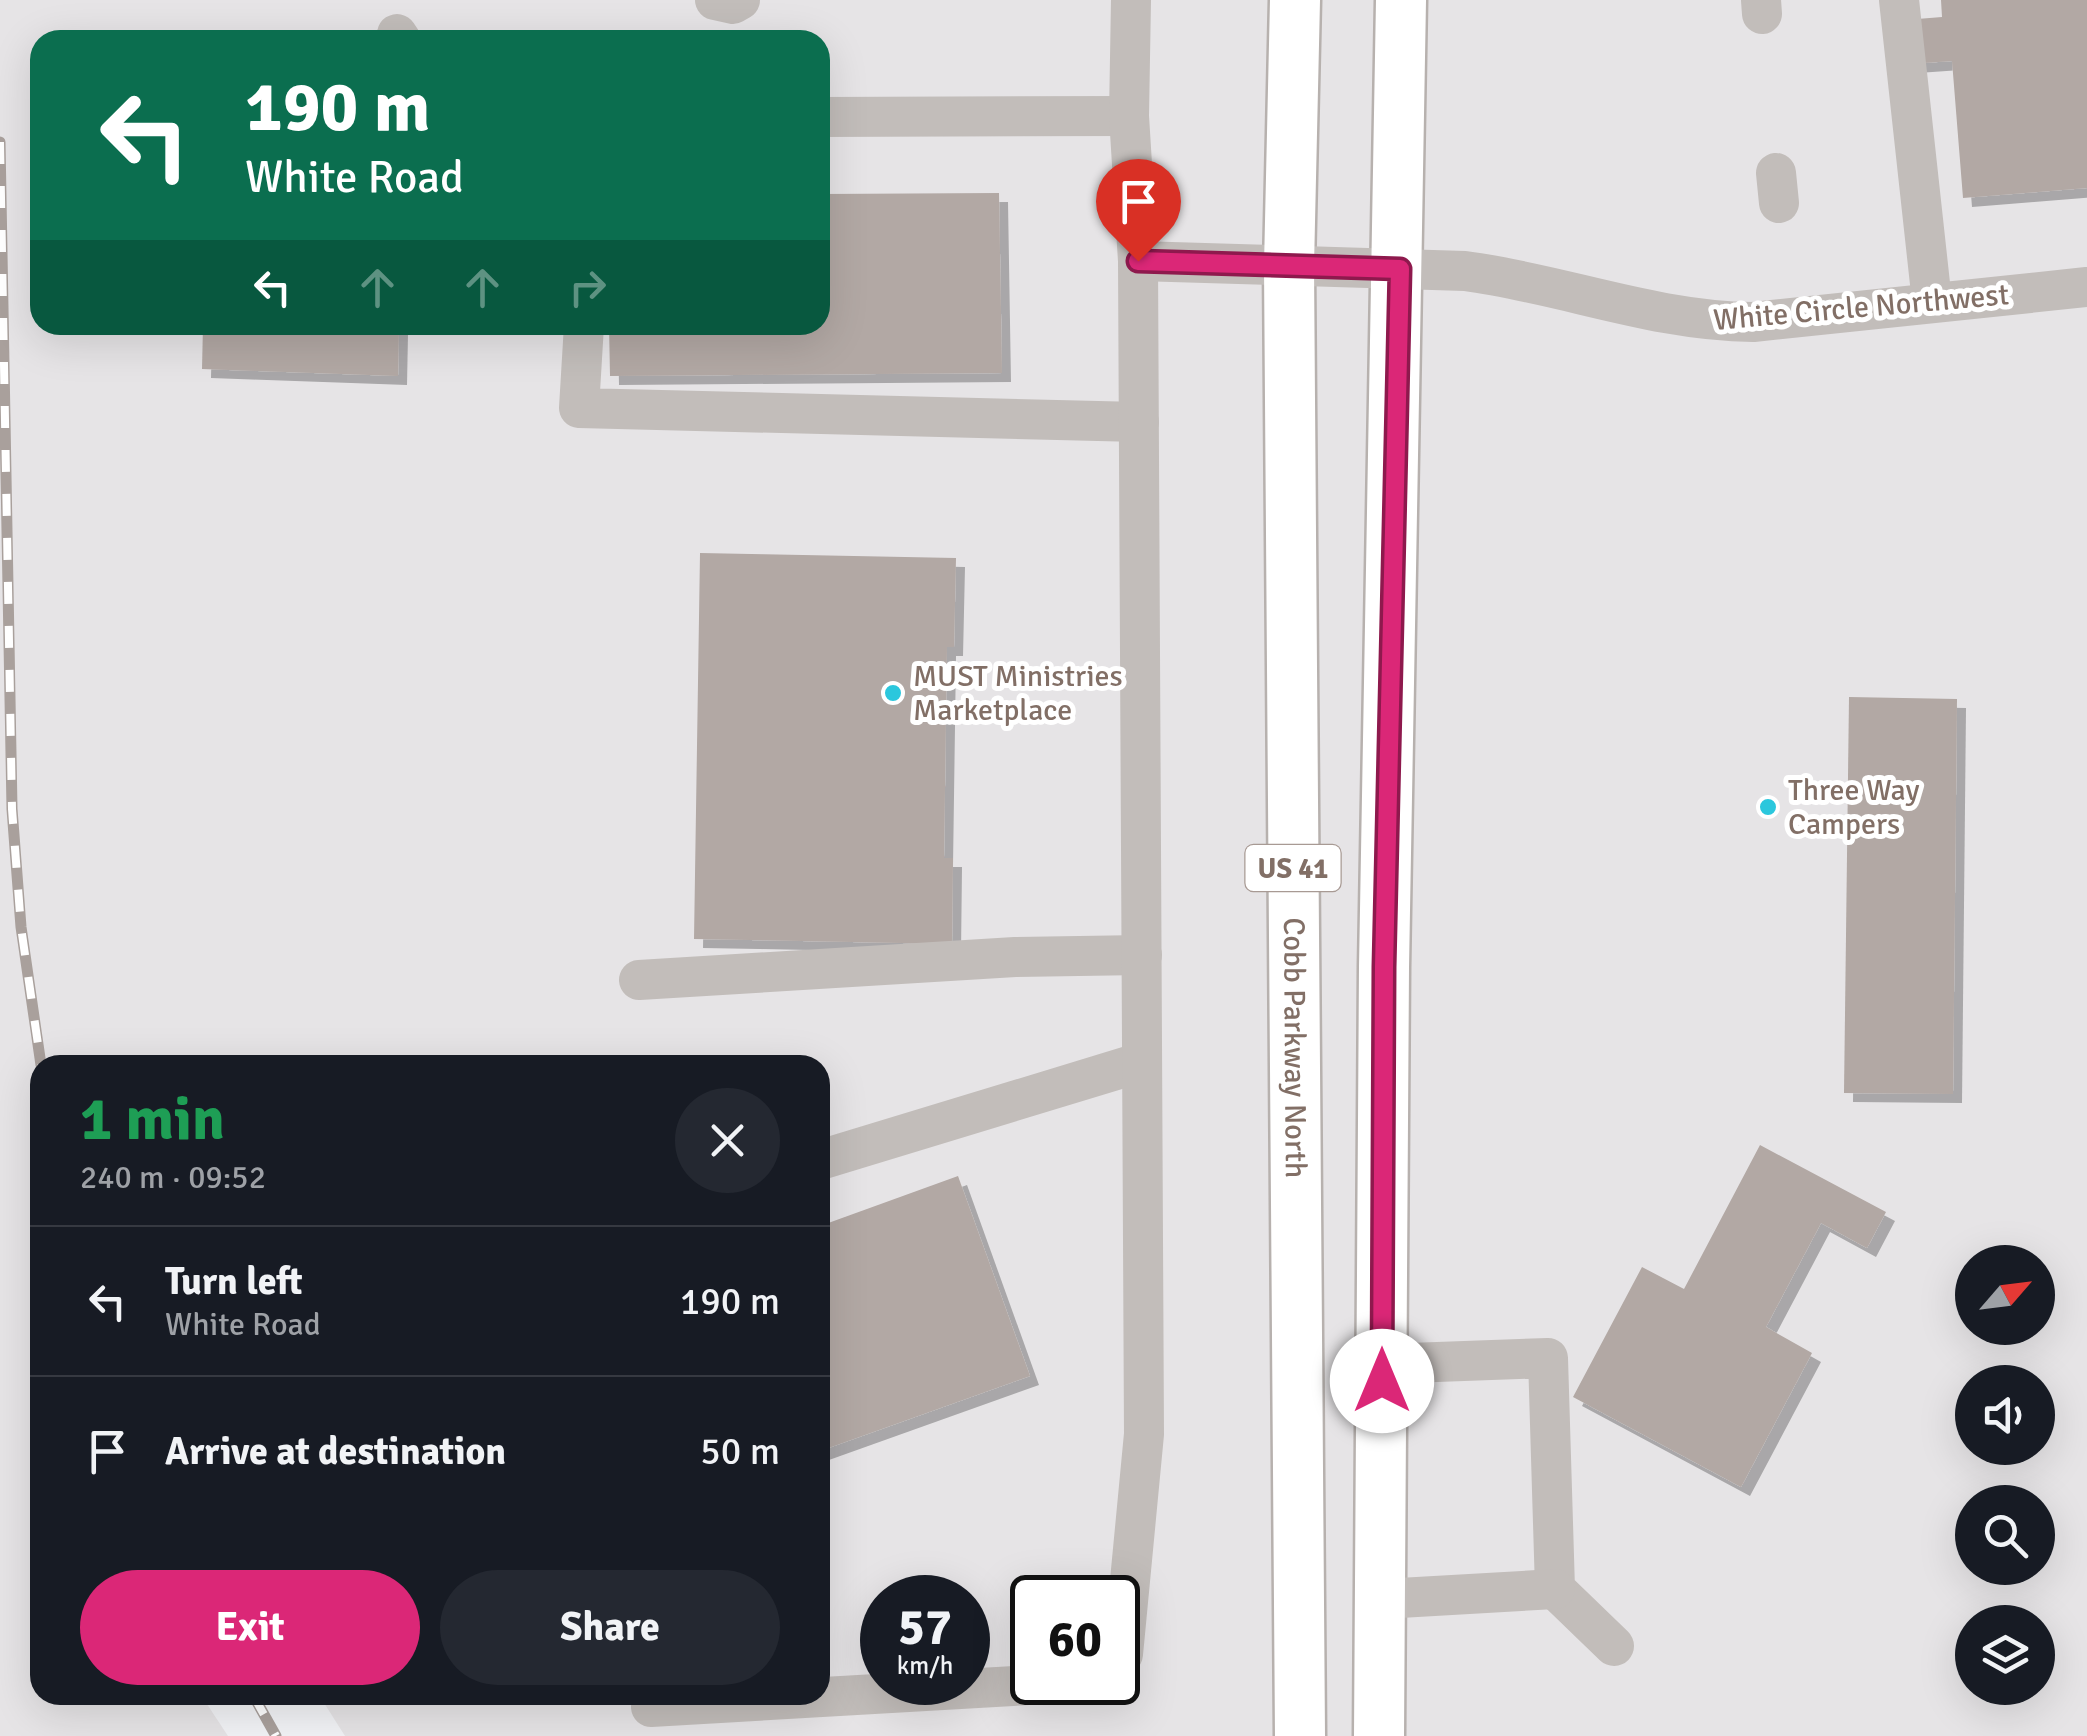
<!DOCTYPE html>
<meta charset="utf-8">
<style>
body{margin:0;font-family:Signika,sans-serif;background:#242831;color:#f1f3f6;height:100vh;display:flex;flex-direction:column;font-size:38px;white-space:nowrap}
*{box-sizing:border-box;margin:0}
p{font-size:32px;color:#9ea1a6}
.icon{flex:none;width:55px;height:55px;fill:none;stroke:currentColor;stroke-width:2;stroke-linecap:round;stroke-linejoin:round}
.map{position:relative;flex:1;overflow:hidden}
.panel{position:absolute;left:30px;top:1055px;width:800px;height:650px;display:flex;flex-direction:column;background:#171b24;border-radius:30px;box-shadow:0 10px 40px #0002}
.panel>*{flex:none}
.banner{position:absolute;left:30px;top:30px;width:800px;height:305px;border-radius:30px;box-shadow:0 10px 40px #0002;background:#0b6e4f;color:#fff;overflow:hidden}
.needle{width:65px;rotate:62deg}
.controls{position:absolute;left:1955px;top:1245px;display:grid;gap:20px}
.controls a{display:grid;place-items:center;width:100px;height:100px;border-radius:50%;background:#171b24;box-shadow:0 10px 40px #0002;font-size:50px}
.speed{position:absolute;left:860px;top:1575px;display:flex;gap:20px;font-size:50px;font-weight:700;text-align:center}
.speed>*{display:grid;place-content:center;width:130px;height:130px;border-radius:50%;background:#171b24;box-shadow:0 10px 40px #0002;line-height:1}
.speed small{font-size:25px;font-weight:400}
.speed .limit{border:5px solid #111;border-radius:15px;background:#fff;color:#111}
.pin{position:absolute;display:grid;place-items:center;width:85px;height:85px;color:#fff;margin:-102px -42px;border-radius:50% 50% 50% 0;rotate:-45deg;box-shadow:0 0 10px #0007}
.pin .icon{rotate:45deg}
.me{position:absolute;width:110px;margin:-55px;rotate:0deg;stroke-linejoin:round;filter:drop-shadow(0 0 8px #0008)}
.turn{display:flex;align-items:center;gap:35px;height:210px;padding:0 50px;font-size:45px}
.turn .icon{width:130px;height:130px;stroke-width:2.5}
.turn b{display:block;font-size:70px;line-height:85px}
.lanes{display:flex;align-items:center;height:95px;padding:0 50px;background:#0003;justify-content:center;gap:50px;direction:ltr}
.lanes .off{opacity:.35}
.round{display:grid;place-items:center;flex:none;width:105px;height:105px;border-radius:52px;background:#242831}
.summary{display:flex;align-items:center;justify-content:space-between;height:170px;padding:0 50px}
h1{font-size:60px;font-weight:700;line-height:75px;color:#1e9e55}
.primary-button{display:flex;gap:20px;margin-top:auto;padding:20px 50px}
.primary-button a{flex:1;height:115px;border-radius:60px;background:#db2777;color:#fff;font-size:40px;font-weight:700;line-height:115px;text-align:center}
.primary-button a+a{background:#242831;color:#f1f3f6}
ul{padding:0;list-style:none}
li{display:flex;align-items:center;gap:30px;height:150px;padding:0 50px;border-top:2px solid #363941}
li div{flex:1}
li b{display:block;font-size:38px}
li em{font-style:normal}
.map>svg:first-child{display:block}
.built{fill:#e6e4e6;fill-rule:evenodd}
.building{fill:#b2a8a4;filter:url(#shadow)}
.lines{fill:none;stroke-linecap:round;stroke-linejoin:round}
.major-casing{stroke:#b7b1ae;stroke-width:55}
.minor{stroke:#c2bdba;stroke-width:40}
.major{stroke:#fff;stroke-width:50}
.rail-casing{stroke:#a9a09c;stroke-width:11}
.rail{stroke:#fff;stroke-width:8;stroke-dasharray:22;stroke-linecap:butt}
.route-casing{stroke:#8e194d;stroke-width:25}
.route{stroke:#db2777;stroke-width:18}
.poi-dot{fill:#2bc7dd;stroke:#fff;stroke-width:4}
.labels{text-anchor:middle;stroke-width:10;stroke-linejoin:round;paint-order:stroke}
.shield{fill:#fff;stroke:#a89a94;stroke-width:2.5}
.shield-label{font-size:28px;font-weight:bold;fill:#826f66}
.street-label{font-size:30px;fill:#826f66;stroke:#fff}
.poi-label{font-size:30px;fill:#826f66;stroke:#fff;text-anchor:start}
</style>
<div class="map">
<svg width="2087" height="1736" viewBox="0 0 2087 1736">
<defs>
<filter id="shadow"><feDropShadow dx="9" dy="9" stdDeviation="0" flood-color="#0004"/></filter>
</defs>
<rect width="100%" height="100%" fill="#f2f3f6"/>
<path class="built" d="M0,0H2087V1736H345L319,1695H820V1065H40V1695H201L228,1736H0ZM40,40H820V325H40ZM1972,1262H2038V1328H1972ZM1972,1382H2038V1448H1972ZM1972,1502H2038V1568H1972ZM882,1598H968V1682H882ZM1032,1598H1118V1682H1032ZM1972,1622H2038V1688H1972Z"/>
<g class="building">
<polygon points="1941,0 2087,0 2087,188 1963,198 1952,61 1909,64 1905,20 1942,17"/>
<polygon points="999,193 1002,373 610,376 609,325 820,325 820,194"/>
<polygon points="203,325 399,325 398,376 202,369"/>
<polygon points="700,553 956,558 954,647 947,647 944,858 953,858 952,944 694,939"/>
<polygon points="1849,697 1957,699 1953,1094 1844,1093"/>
<polygon points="1760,1145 1886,1212 1867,1248 1821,1223 1766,1327 1812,1353 1741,1487 1573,1397 1642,1267 1684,1289"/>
<polygon points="958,1176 1030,1376 820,1451 820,1226"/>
</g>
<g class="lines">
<g class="major-casing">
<g id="major">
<path id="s1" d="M1295,0L1289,266L1300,1736"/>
<polyline points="1379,1736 1384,967 1401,0"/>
</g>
</g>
<g class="minor">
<polyline points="715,0 733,4 740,0"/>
<polyline points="1761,0 1762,14"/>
<polyline points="1899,0 1932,302"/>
<polyline points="397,34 401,40"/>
<polyline points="820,117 1129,116"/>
<polyline points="1776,173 1779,203"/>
<path d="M1138,261L1465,271C1563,284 1653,321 1753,322L2087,287"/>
<polyline points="584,325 579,408 1139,422"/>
<polyline points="639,980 1015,957 1142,955"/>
<polyline points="820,1160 1142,1062"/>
<polyline points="1382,1364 1548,1358 1555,1589 1614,1646"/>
<polyline points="1382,1599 1555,1589"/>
<polyline points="1118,1658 1123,1654 1144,1434 1138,261 1129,116 1131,0"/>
<polyline points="651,1707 1081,1682"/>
</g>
<use href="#major" class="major"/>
<g class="rail-casing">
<g id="rail">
<polyline points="0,142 12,809 21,927 41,1065"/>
<polyline points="253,1695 276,1736"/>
</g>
</g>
<use href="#rail" class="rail"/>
</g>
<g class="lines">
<g class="route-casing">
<polyline id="route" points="1138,261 1400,269 1384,967 1382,1381"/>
</g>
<use href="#route" class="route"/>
</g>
<g class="poi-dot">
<circle cx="893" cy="693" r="10"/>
<circle cx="1768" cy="807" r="10"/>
</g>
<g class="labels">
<rect class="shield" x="1245.5" y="845" width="95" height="46" rx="8"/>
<g class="shield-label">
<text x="1293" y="878">US 41</text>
</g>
<g class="street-label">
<text transform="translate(1861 307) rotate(-5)" y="10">White Circle Northwest</text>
<text dy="10" stroke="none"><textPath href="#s1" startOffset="1048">Cobb Parkway North</textPath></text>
</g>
<g class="poi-label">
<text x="913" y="686">MUST Ministries<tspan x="913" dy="34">Marketplace</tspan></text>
<text x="1788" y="800">Three Way<tspan x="1788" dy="34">Campers</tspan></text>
</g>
</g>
</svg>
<div class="controls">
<a><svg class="needle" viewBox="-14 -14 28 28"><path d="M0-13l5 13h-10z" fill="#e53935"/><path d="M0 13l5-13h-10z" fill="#9ea1a6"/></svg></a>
<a><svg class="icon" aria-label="sound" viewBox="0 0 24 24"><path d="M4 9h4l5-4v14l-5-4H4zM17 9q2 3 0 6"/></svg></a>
<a><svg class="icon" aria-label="search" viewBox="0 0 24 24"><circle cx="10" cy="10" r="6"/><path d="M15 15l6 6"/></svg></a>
<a><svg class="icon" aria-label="layers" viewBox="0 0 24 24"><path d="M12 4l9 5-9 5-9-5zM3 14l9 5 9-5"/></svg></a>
</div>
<div class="speed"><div>57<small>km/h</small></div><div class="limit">60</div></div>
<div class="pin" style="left:1138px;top:261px;background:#d93025"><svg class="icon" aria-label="arrive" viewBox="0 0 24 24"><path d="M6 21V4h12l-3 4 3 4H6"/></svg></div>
<svg class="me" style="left:1382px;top:1381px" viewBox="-20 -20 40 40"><circle r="19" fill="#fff"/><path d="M0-13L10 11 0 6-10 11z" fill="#db2777"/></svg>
<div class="banner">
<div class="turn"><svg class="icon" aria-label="left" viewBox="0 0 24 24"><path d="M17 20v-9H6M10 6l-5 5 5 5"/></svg><div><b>190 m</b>White Road</div></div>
<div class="lanes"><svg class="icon" aria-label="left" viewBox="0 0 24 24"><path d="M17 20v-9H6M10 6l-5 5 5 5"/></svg><svg class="icon off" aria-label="ahead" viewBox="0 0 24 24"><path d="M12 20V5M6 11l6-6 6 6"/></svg><svg class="icon off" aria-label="ahead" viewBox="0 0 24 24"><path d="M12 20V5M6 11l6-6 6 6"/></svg><svg class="icon off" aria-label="right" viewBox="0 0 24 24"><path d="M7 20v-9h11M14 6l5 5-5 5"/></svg></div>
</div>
<section class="panel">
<div class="summary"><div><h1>1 min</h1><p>240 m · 09:52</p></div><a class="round"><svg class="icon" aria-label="close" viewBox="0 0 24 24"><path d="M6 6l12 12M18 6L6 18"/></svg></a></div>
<ul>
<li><svg class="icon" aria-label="left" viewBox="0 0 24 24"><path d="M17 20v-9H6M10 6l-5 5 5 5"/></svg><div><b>Turn left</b><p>White Road</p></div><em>190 m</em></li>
<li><svg class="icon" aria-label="arrive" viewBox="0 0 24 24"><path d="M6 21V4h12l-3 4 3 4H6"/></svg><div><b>Arrive at destination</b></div><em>50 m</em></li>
</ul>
<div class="primary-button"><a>Exit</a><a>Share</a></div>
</section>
</div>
